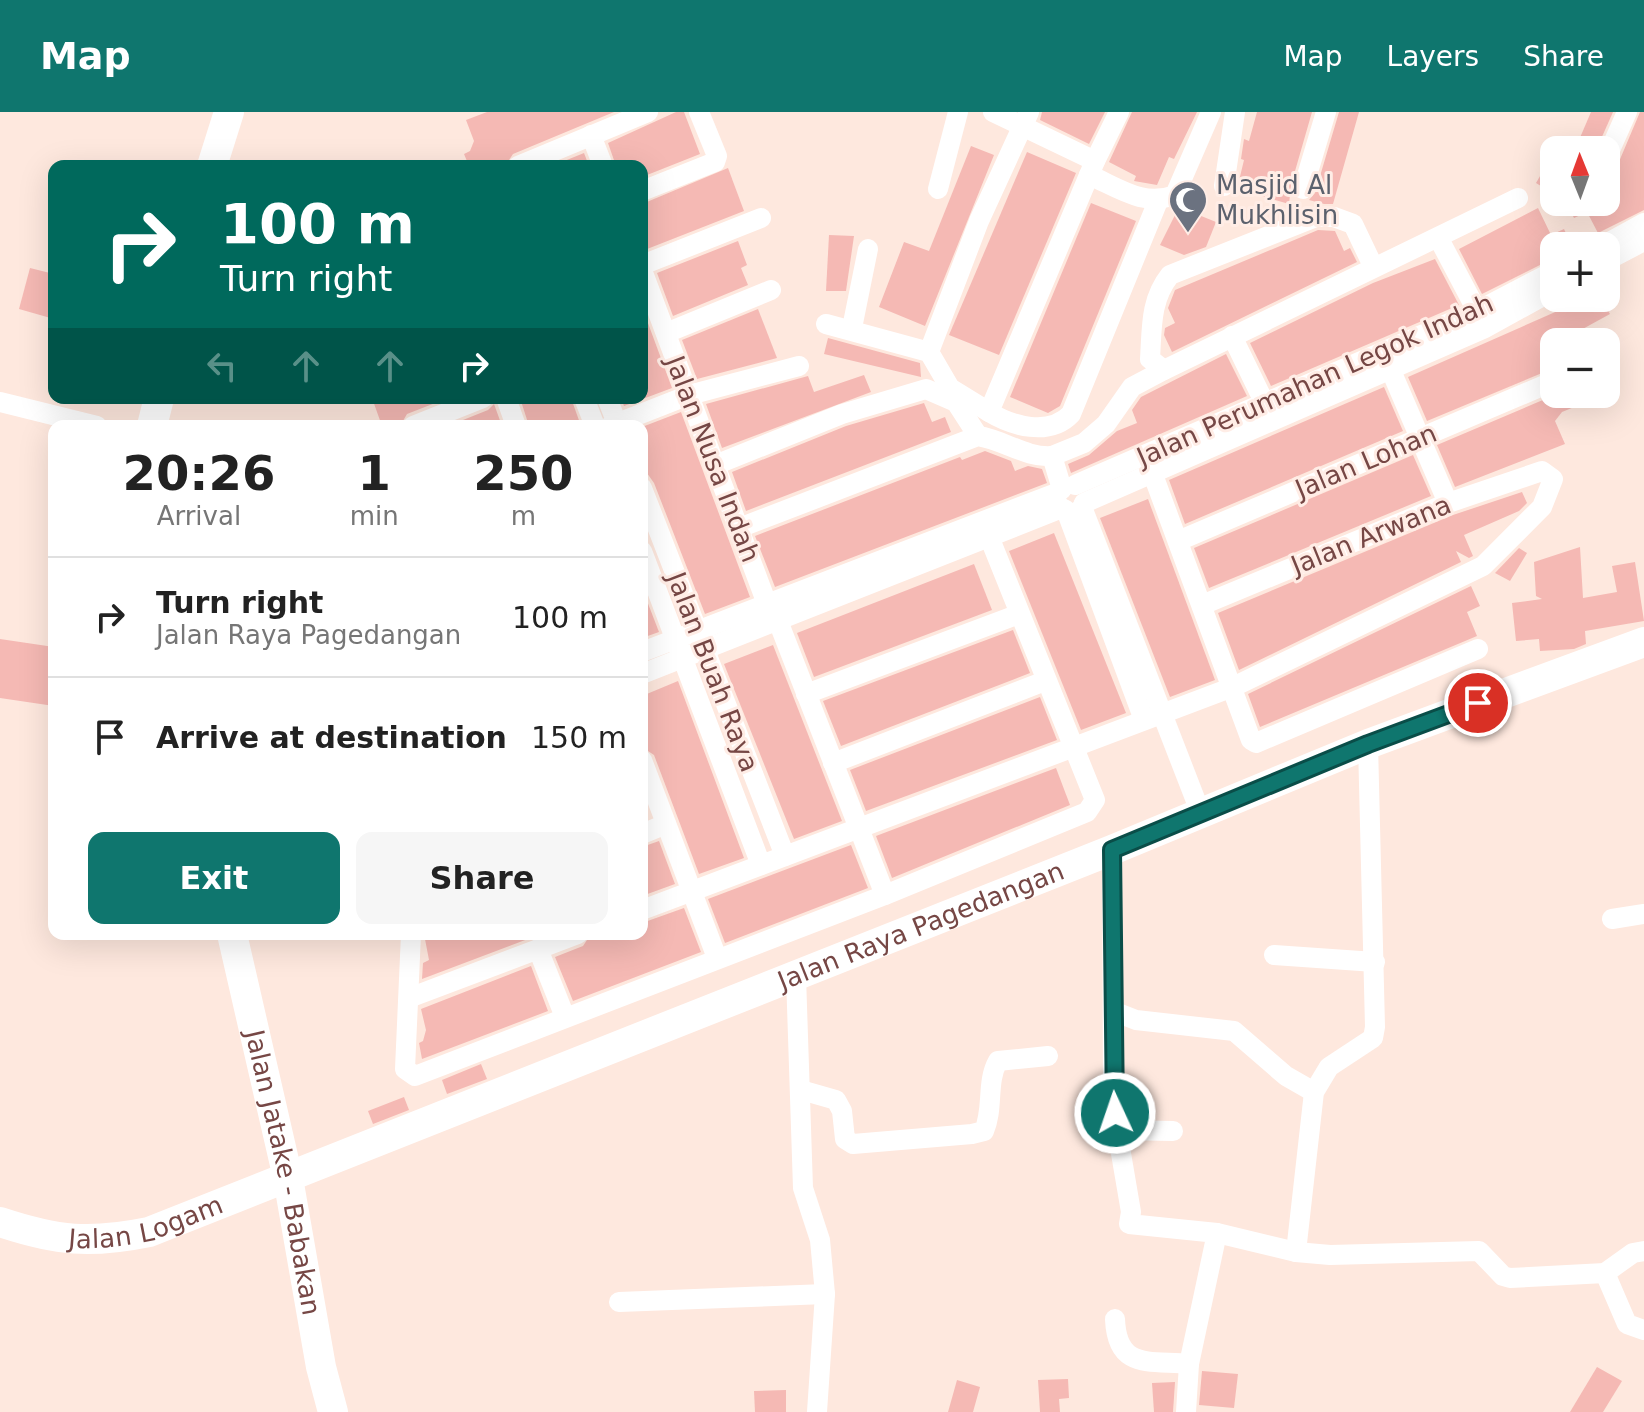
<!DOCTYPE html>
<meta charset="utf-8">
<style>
body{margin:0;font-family:"DejaVu Sans",sans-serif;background:#f6f6f6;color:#222;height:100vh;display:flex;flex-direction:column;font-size:30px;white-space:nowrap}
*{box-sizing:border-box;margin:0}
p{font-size:26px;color:#767676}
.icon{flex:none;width:44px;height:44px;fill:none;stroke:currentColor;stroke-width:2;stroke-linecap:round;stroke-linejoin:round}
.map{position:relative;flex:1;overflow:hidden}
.details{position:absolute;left:48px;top:308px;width:600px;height:520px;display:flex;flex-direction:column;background:#fff;border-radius:16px;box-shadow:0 8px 32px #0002}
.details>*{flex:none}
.top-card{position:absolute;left:48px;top:48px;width:600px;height:244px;border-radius:16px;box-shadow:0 8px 32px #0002;background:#00695c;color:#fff;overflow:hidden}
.needle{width:52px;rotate:359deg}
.fabs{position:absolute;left:1540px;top:24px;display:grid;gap:16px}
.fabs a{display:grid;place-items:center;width:80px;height:80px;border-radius:16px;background:#fff;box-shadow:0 8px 32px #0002;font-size:40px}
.pin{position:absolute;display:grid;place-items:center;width:68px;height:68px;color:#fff;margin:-34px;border:4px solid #fff;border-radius:50%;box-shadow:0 2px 8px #0007}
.me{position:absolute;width:88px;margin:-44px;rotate:357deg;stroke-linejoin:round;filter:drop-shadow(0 0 6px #0008)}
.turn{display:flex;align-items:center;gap:28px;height:168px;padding:0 40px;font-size:36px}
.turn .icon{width:104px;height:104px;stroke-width:2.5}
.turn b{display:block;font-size:56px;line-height:68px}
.lanes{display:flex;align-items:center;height:76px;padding:0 40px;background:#0003;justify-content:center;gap:40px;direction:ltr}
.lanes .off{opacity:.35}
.eta{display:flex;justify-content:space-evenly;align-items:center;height:136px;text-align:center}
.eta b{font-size:48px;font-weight:700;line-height:56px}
.action{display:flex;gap:16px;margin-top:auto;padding:16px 40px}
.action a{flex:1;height:92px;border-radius:16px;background:#0f766e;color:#fff;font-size:32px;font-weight:700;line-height:92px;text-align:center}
.action a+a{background:#f6f6f6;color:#222}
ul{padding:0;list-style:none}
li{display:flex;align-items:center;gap:24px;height:120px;padding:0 40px;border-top:2px solid #e0e0e0}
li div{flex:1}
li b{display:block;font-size:30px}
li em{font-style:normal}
header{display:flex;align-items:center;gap:48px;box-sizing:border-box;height:112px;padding:0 40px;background:#0f766e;color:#fff}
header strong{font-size:38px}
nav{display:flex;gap:44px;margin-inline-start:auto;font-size:28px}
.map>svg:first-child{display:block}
.building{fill:#f5b9b4}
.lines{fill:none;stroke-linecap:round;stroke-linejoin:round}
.street{stroke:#fff;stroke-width:20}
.secondary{stroke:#fff;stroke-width:30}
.route-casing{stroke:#0a4d48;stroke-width:20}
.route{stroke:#0f766e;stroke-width:14}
.labels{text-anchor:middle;stroke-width:6;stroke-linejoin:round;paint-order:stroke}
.worship-label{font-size:26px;fill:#5b616d;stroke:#ffede6;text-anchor:start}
.street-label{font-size:26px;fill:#764745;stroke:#ffede6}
</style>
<header>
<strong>Map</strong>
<nav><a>Map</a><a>Layers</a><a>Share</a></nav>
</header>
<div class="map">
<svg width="1644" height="1300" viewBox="0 0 1644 1300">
<rect width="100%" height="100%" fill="#fee8de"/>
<g class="building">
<polygon points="487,0 614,0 513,42 505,54 469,54 464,42 470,39 474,29 466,8"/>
<polygon points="676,0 684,0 700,42 642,65 642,54 616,54 608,31"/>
<polygon points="1042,0 1105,0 1089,32 1040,8"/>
<polygon points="1132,0 1197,0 1174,47 1169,45 1157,73 1134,69 1136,64 1109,50"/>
<polygon points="1257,0 1312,0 1291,73 1289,92 1237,77 1244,48 1241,47 1244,27 1249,29"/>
<polygon points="1339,0 1359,0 1333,92 1324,92 1309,88 1315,81"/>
<polygon points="1591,0 1613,0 1597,36 1579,28"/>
<polygon points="1640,0 1644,0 1644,98 1598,121 1587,100 1574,106 1566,90 1606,90 1606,60 1618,52"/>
<polygon points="971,34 994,43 925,214 879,195 904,130 929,139"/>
<polygon points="1027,40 1076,61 999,243 949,223"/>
<polygon points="1554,40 1554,82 1536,71"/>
<polygon points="584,41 589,54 552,54"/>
<polygon points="728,56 744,99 642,139 642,92"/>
<polygon points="1091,91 1136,109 1060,294 1048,301 1010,285"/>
<polygon points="1179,95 1216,110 1206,135 1184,143 1160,133"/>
<polygon points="1538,96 1551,123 1564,117 1572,134 1554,134 1554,146 1482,182 1459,137"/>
<polygon points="1318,118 1335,119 1344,139 1350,136 1357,150 1172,240 1164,223 1165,216 1175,211 1168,196 1175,178"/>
<polygon points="829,123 854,124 846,179 826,179"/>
<polygon points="738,129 747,153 741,156 748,173 673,204 657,161"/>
<polygon points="1435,147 1459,193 1271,274 1250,231 1373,171"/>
<polygon points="30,156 54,162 54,207 19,197"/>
<polygon points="1587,186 1600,186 1610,202 1579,219 1584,230 1554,230 1554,256 1427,309 1408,265"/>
<polygon points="642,195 672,276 624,294 621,286 642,286"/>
<polygon points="758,197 777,246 697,267 682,228"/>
<polygon points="828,226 920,251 921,265 824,242"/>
<polygon points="1226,242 1247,284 1071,361 1068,352 1089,343 1117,319 1137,311 1132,298 1141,285"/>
<polygon points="864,263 871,280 722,336 706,292 808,264 814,280"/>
<polygon points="1384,275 1403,319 1185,412 1169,368"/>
<polygon points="1557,282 1574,282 1579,293 1562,300 1555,309 1565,332 1455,375 1437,333"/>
<polygon points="372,286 448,286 407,302 400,314 382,314"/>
<polygon points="520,286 571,286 581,314 529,314"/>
<polygon points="924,291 932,310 945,305 951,320 746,399 732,360 846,314"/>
<polygon points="494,292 502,314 448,314 488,298"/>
<polygon points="681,300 750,485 705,502 654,371 642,354 642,315"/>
<polygon points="985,339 1011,349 1015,359 1028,354 1042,357 1047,371 775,475 755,424 960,345 962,348"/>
<polygon points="1413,343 1431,384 1209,476 1194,436"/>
<polygon points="1522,380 1527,391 1519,399 1464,423 1473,444 1469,446 1456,439 1461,450 1239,558 1218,501 1453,403"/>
<polygon points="1148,387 1215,568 1170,585 1100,406"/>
<polygon points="1054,421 1126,601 1081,618 1009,439"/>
<polygon points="1580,435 1583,486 1617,480 1612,454 1635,450 1644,509 1585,519 1586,532 1574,537 1540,539 1539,527 1516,529 1512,491 1542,487 1536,484 1534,450"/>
<polygon points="1519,436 1527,441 1510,469 1495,461"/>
<polygon points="974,452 992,498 814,565 797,521"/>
<polygon points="1471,474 1480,494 1467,500 1477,524 1260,615 1248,582"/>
<polygon points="642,476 659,520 642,526"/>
<polygon points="1013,518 1030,561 841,634 823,589"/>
<polygon points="0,527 54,535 54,594 0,586"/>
<polygon points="773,533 842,709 794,727 724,552"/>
<polygon points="678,569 744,746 699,762 654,643 642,635 642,584"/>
<polygon points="1040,585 1057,628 866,699 850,658"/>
<polygon points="1056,656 1070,693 892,766 876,724"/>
<polygon points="659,729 675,772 642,784 642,735"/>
<polygon points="851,733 868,776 725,831 708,787"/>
<polygon points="684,796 701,840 573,889 555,845 583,834 591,822 642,822 642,811"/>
<polygon points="424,822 541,822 422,867 423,851 429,848"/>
<polygon points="531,854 548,899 422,947 419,931 423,929 426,918 421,897"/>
<polygon points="481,952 487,967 447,982 442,968"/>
<polygon points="404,985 409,998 373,1012 368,999"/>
<polygon points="1597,1255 1622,1269 1603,1300 1570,1300"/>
<polygon points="1202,1259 1238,1262 1234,1296 1199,1293"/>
<polygon points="1068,1267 1069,1286 1059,1287 1060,1300 1040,1300 1038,1268"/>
<polygon points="957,1268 980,1275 973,1300 948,1300"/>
<polygon points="1175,1270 1173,1300 1154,1300 1152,1271"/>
<polygon points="786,1278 786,1300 755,1300 754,1279"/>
</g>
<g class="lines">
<g class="street">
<polyline points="993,0 1095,49"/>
<polyline points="591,23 603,54"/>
<polyline points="1606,47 1627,0"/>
<polyline points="518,54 648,0"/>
<path d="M1089,63C1119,76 1143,95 1175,83L1211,0"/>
<polyline points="1224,74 1235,0"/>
<polyline points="938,77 958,0"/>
<polyline points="1303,77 1326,0"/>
<polyline points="642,79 715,50 717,44 699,0"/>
<polyline points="1439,127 1477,199"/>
<polyline points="1602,134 1644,111"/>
<polyline points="1606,149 1644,129"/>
<polyline points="642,153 761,106"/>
<path d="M1373,154L1353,112L1334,105H1316L1170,163C1150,188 1152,216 1150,247L1164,258L1518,86"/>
<polyline points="642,158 767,492"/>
<polyline points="826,212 929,240 950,276 989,300 1095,49 1119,0"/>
<polyline points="852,216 868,137"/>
<polyline points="666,221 771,178"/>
<polyline points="1232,224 1265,292"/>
<polyline points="929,240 979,109 1029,0"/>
<polyline points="1386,247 1448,391"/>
<polyline points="506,286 516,314"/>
<polyline points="584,286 595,314"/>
<polyline points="607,286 618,314"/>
<polyline points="0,290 97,314"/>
<path d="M989,300C1012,314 1049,325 1071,302L1158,89"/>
<polyline points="413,314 483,286"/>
<polyline points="610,314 689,283 799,254"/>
<polyline points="1052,344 1084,331 1106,312 1132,275 1164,258"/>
<polyline points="715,353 842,302 926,277 956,290 978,324"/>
<polyline points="1152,360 1251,628 1256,631 1478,537"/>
<polyline points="1075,373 1477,199 1554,159"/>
<polyline points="642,376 785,744"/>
<polyline points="1084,391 1485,216 1554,178"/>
<polyline points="1082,395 1201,702"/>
<polyline points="1066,398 1144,608"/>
<path d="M739,416L978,324C1004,328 1026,346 1052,344L1062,377"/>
<polyline points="1178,429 1554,269"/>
<polyline points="642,439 761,753"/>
<polyline points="778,509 885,783"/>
<polyline points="642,540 1059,380"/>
<polyline points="642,562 1062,396"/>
<polyline points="806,582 1019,502"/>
<polyline points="642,648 717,846"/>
<polyline points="833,651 1045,569"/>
<polyline points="642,722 666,712"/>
<polyline points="1112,738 1113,973 1117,1018 1131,1100 1129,1112 1217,1121 1296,1140 1330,1143 1479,1139 1503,1164 1510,1166 1605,1161 1633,1141 1644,1139"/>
<polyline points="642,798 1233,575 1483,454 1542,395 1553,367 1542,359 1448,391 1202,493"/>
<polyline points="1612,807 1644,802"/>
<polyline points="411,822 405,957 415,964 885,783 1087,700 1095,688 990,427"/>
<polyline points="538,837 565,905"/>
<polyline points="1274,843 1375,850"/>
<polyline points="796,864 803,1076 820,1128 825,1182 817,1300"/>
<polyline points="409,886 578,822"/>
<polyline points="1113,899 1136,908 1234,919 1286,964 1314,980"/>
<path d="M801,978L836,988L842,999L845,1027L853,1032L972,1022L984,1019C994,996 986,970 998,949L1048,944"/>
<polyline points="1117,1018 1173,1019"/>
<polyline points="1296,1140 1314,980 1329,955 1373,926 1375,915 1368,632"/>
<polyline points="1605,1161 1627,1212 1644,1218"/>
<polyline points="619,1190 825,1182"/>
<path d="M1115,1207C1117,1258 1149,1248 1189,1252"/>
<polyline points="1186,1300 1189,1252 1217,1121"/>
</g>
<g class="secondary">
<polyline points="212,54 229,0"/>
<polyline points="152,314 159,286"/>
<path id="s1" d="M232,822L288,1066L321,1255L333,1300"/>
<path id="s2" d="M0,1110C57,1129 90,1132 149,1120L1112,738L1368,632L1644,530"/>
</g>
</g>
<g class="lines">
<g class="route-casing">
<polyline id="route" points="1115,1001 1112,738 1368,632 1478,591"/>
</g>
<use href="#route" class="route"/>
</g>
<defs>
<g id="mosque-pin" transform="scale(2)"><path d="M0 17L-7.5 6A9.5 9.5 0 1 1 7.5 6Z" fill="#6b7280" stroke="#ffede6"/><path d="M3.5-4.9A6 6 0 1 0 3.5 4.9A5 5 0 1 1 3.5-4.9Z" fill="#fff"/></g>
</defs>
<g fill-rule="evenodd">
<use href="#mosque-pin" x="1188" y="88"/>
</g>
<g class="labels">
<g class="worship-label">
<text x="1216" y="82">Masjid Al<tspan x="1216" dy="30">Mukhlisin</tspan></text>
</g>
<g class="street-label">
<text transform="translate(1315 268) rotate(-24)" y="9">Jalan Perumahan Legok Indah</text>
<text transform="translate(713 347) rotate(69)" y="9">Jalan Nusa Indah</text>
<text transform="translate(1366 349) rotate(-23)" y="9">Jalan Lohan</text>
<text transform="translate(1371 423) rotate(-22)" y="9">Jalan Arwana</text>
<text transform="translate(713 560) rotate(69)" y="9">Jalan Buah Raya</text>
<text dy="9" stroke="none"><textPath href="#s2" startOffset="982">Jalan Raya Pagedangan</textPath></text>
<text dy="9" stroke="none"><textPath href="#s1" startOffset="244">Jalan Jatake - Babakan</textPath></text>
<text dy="9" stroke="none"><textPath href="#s2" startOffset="150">Jalan Logam</textPath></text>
</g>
</g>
</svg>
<div class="fabs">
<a><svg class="needle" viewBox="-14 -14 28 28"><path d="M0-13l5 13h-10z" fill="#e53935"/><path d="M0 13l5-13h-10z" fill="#767676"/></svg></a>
<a>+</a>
<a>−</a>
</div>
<div class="pin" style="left:1478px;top:591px;background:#d93025"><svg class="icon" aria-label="arrive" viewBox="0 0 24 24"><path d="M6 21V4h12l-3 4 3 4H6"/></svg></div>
<svg class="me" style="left:1115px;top:1001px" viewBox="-20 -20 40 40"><circle r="17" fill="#0f766e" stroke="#fff" stroke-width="3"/><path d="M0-11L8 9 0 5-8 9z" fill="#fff"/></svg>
<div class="top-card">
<div class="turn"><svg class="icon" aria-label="right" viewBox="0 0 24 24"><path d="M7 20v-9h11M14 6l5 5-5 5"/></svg><div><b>100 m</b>Turn right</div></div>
<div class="lanes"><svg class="icon off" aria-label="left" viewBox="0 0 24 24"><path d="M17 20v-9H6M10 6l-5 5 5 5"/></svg><svg class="icon off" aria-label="ahead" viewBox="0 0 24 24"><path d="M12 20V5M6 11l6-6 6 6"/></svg><svg class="icon off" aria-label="ahead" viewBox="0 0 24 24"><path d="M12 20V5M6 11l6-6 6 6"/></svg><svg class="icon" aria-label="right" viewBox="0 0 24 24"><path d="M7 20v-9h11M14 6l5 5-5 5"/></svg></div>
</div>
<section class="details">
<div class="eta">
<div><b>20:26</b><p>Arrival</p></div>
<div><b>1</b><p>min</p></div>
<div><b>250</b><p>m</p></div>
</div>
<ul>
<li><svg class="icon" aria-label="right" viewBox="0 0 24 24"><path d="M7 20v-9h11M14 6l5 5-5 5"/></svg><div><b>Turn right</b><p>Jalan Raya Pagedangan</p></div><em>100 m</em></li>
<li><svg class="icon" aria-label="arrive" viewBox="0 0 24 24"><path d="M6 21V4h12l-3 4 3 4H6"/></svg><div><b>Arrive at destination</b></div><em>150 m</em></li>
</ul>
<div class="action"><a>Exit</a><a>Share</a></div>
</section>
</div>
